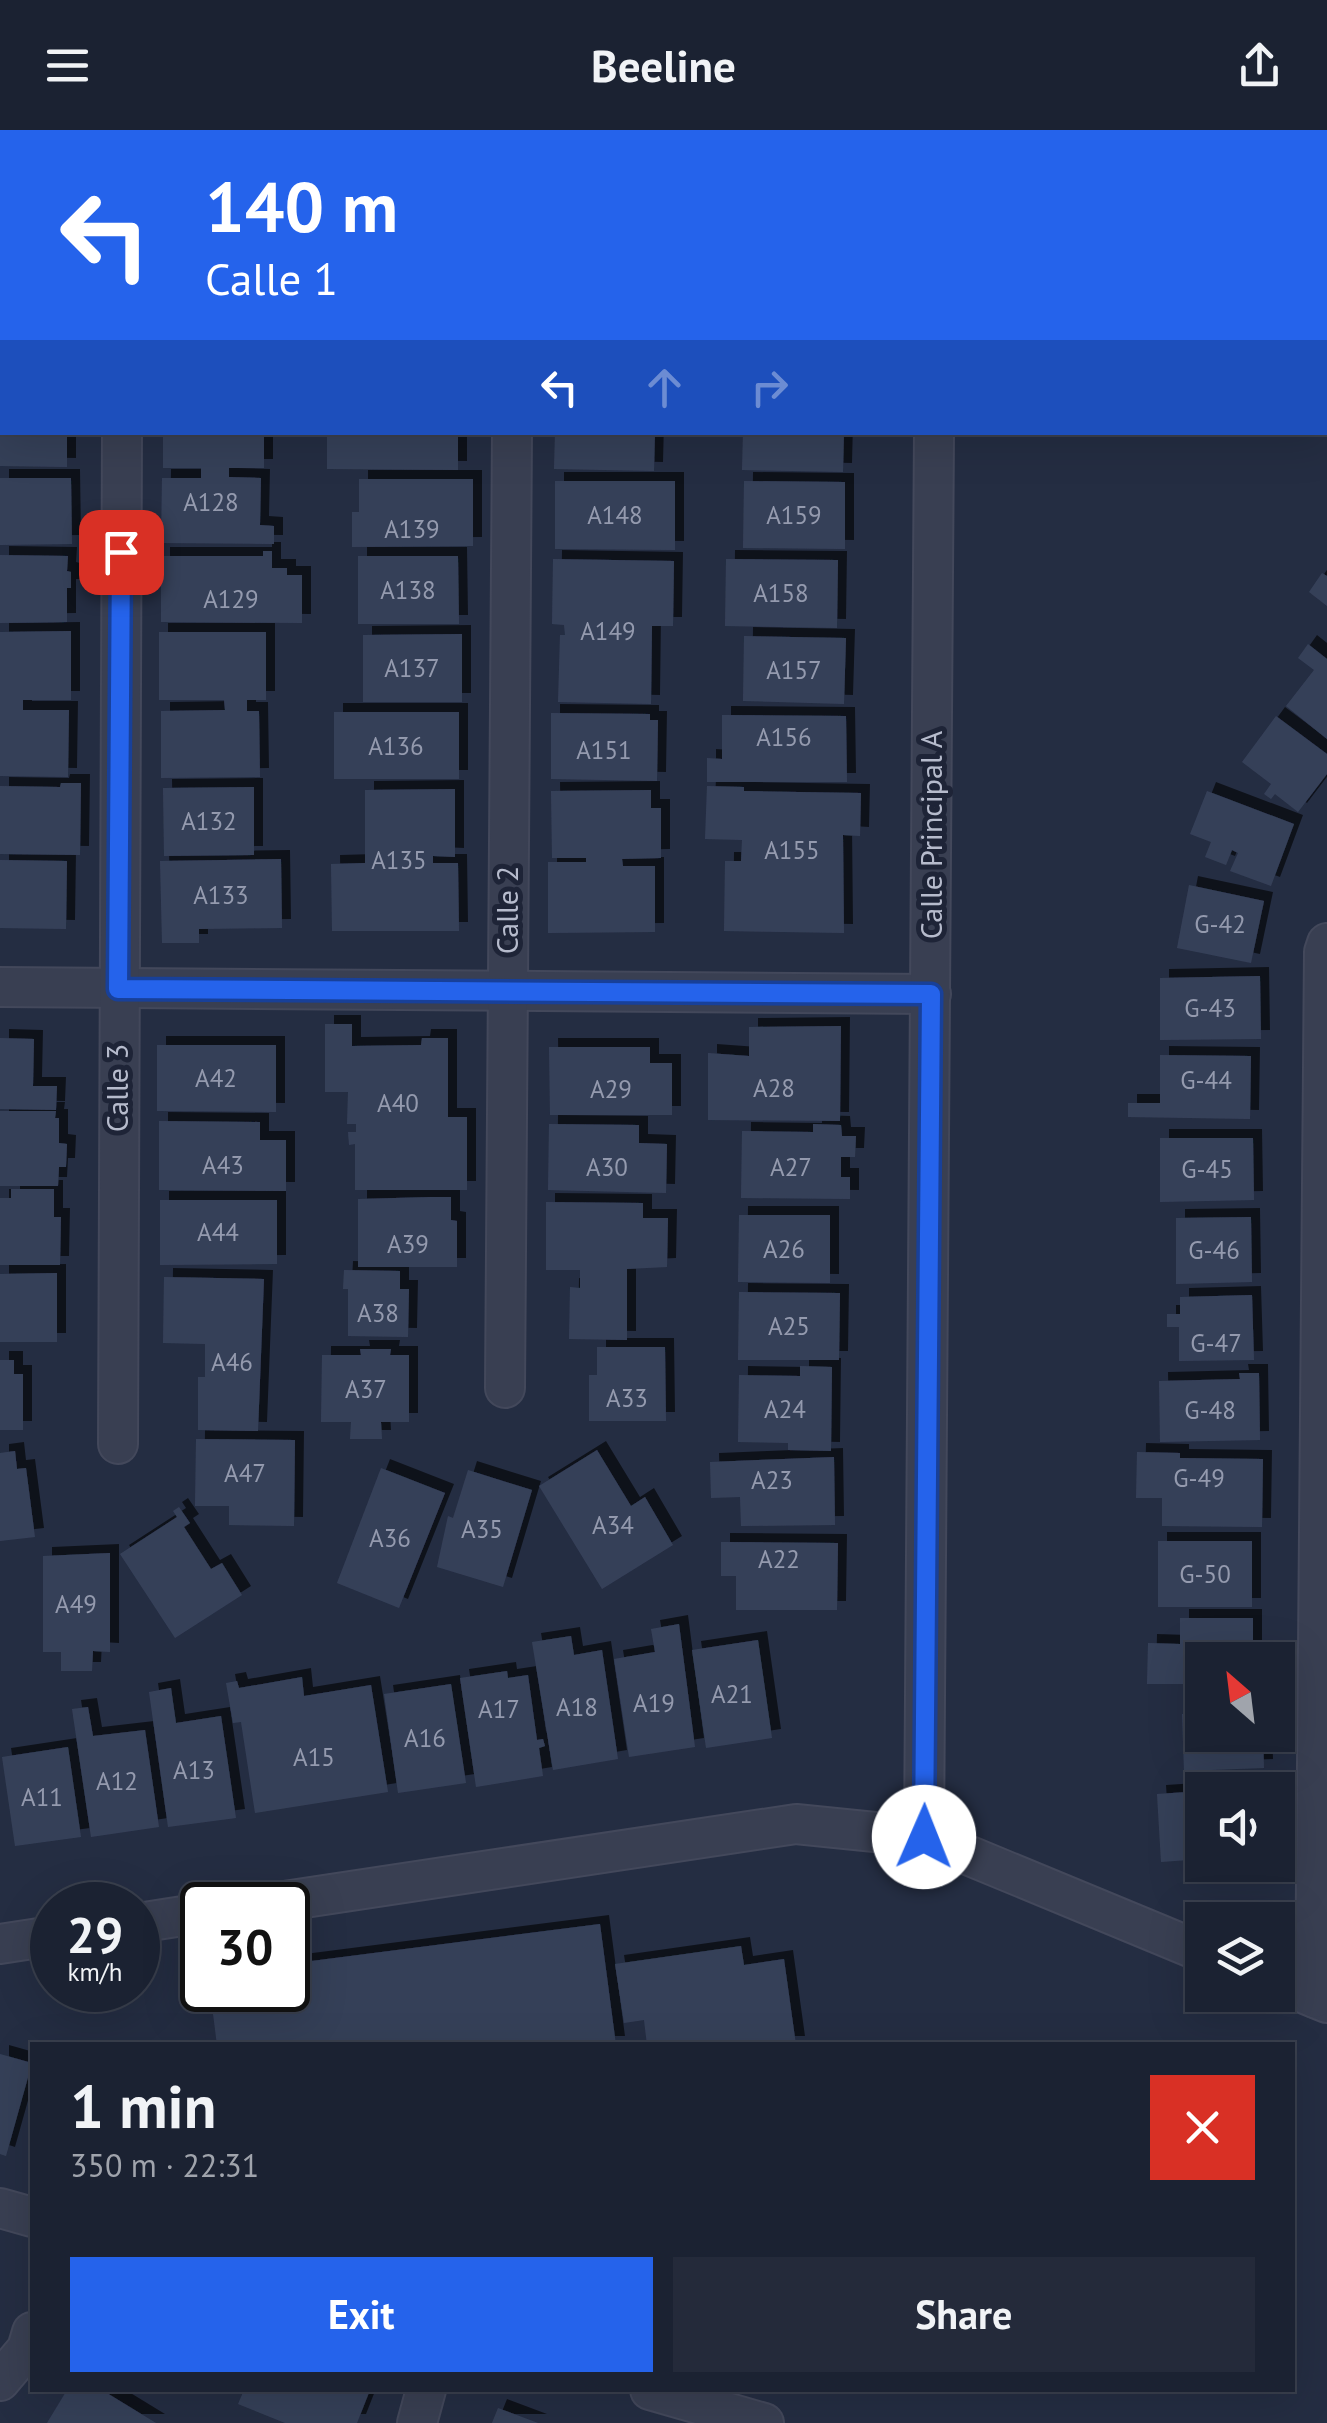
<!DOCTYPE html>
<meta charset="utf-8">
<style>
body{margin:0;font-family:"PT Sans",sans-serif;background:#242a3a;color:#f1f3f6;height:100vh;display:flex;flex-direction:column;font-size:38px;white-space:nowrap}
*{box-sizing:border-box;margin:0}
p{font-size:32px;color:#a0a4ac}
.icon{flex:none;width:55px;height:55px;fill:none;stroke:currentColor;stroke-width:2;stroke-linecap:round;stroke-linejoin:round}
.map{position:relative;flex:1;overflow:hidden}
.side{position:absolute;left:30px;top:1912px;width:1265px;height:350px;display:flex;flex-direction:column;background:#1b2232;border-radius:0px;box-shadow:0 10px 40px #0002,0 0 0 2px #393f4d}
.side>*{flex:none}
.hud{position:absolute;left:0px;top:0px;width:1328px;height:305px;box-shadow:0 10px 40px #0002,0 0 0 2px #393f4d;background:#2563eb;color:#fff;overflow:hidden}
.needle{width:65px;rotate:332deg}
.tools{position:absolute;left:1185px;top:1512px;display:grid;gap:20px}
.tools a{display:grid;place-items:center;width:110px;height:110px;border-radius:0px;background:#1b2232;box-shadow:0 10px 40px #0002,0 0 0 2px #393f4d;font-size:50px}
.speed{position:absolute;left:30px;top:1752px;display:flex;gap:20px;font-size:50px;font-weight:700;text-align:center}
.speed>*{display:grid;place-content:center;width:130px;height:130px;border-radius:50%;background:#1b2232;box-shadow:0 10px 40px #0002,0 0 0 2px #393f4d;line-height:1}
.speed small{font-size:25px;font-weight:400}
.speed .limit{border:5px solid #111;border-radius:15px;background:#fff;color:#111}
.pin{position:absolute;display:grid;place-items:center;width:85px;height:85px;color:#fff;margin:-42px;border-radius:20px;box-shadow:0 5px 15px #0006}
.me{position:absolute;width:110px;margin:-55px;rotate:1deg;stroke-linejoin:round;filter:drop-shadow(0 0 8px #0008)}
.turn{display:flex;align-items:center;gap:35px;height:210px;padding:0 40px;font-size:45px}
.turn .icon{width:130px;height:130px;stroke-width:2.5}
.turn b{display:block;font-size:70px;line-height:85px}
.lanes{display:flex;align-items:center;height:95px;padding:0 40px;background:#0003;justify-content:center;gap:50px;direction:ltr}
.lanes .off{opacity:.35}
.round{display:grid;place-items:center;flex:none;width:105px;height:105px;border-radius:0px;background:#242a3a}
.summary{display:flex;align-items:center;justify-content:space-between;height:170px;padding:0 40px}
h1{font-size:60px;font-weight:600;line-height:75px}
.action{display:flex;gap:20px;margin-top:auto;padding:20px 40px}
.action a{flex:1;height:115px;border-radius:0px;background:#2563eb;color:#fff;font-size:40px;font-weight:600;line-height:115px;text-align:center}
.action a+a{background:#242a3a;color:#f1f3f6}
header{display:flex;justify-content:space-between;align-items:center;height:130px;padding:0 40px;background:#1b2232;font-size:45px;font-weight:600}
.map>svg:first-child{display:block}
.building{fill:#364059;filter:url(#shadow)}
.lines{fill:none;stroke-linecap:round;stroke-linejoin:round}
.minor-casing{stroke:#43485b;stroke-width:42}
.minor{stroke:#393f52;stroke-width:38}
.route-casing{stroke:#184099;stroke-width:25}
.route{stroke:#2563eb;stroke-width:18}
.labels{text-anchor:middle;stroke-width:10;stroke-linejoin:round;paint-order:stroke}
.number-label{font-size:25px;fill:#949aae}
.street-label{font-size:30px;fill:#b6bbcc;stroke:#1e2437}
</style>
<header><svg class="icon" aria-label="menu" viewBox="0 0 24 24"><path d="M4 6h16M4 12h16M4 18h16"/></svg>Beeline<svg class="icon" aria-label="share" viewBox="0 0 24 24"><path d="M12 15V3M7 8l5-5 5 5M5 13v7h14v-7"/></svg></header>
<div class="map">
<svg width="1327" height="2293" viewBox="0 0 1327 2293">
<defs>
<filter id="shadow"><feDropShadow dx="9" dy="-9" stdDeviation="0" flood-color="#0009"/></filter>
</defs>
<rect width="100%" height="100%" fill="#242d42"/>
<g class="building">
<polygon points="0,302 67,302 67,337 0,336"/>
<polygon points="163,302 264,302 264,338 229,338 229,347 261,348 260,395 274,396 274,414 161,413 162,348 201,348 201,338 163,338"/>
<polygon points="327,302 458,302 458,340 327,339"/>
<polygon points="555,302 655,302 654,341 554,339"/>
<polygon points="743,302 844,302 843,342 742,340"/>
<polygon points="0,348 71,348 72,414 0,415"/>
<polygon points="359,349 473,349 473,416 352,417 352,382 359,382"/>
<polygon points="555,351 675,351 675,420 555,419"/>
<polygon points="744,351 845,352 845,419 743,418"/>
<polygon points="263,421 272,421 272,438 287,438 287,445 302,445 302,493 161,492 161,426 263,426"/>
<polygon points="0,425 68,426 67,441 71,442 71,458 67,458 67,492 0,493"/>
<polygon points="358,426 458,426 459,494 358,494"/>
<polygon points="553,429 674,431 673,496 652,496 651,574 558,572 560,505 565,505 564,495 552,494"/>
<polygon points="726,429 838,430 837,498 725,496"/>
<polygon points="1322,443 1327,446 1327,476 1309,462"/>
<polygon points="71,501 71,570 23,570 23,580 69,580 68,647 0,646 0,502"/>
<polygon points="159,502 266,502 266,570 247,570 247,581 259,581 260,647 161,648 161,581 225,580 224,570 159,570"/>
<polygon points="462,504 462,572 363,572 363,505"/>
<polygon points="744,506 846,508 844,574 743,571"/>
<polygon points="1308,514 1327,529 1327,609 1286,576 1314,540 1298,528"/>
<rect x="334" y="582" width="125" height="67"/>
<polygon points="551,583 650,584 650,590 658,590 657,651 551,649"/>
<polygon points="722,585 846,586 847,652 707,652 707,628 722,629"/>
<polygon points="1276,586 1327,624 1327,644 1298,682 1275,664 1271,669 1264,664 1271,654 1242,632"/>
<polygon points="61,653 81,653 80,725 0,724 0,656 60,657"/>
<polygon points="707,656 744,657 744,661 861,663 860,706 843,705 844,803 724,801 725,731 741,731 742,710 705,709"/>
<polygon points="254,657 254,725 164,726 163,658"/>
<polygon points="455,659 455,727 433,726 433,733 458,733 459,801 332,801 331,734 365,733 365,660"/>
<polygon points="651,660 651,678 661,678 661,728 622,729 623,736 655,736 655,802 548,803 548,732 586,732 586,728 552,728 551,661"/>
<polygon points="1207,661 1294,694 1271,756 1230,741 1238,723 1232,720 1226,735 1205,727 1211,712 1190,704"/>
<polygon points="281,729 282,798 199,799 199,813 162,813 160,731"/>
<polygon points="0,730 67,731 66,799 0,798"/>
<polygon points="1189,755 1264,771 1251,833 1177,818"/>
<polygon points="1260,846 1261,909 1160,910 1160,848"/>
<polygon points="325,894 352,894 352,916 421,915 422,908 448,908 448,987 467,987 467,1060 355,1060 355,1014 349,1015 348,1002 356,1002 356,994 347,994 348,962 325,962"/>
<polygon points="841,896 840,991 708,990 708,923 749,926 749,897"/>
<polygon points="0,908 34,909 33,956 57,956 56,980 0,979"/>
<polygon points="157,915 276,915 276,982 157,981"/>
<polygon points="549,917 650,917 650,933 672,933 672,985 550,985"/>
<polygon points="1160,925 1251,926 1250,989 1128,987 1128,973 1160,973"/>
<polygon points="0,981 56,981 55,988 59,988 59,1013 67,1014 66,1037 59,1037 58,1056 0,1056"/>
<polygon points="159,991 260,992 260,1010 286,1010 286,1061 159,1060"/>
<polygon points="549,994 639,995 639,1013 667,1014 666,1063 548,1060"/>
<polygon points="813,994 841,995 842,1006 856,1006 855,1027 841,1027 841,1047 850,1047 850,1069 741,1068 742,1001 813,1002"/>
<polygon points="1160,1008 1253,1008 1254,1070 1160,1072"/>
<polygon points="11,1059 54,1059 54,1087 61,1087 60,1135 0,1135 0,1068 11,1068"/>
<polygon points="431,1067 451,1067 451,1090 457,1091 457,1137 358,1137 358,1069"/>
<polygon points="160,1070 277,1070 277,1134 160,1135"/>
<polygon points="546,1072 643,1073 643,1088 668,1088 667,1137 627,1139 627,1210 569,1209 570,1157 580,1158 580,1140 546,1140"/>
<polygon points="739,1085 830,1085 830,1153 738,1152"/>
<polygon points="1251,1087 1252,1152 1176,1154 1176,1088"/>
<polygon points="344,1140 400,1141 400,1159 409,1159 408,1207 348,1206 348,1159 343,1159"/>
<polygon points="57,1143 57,1212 0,1212 0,1144"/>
<polygon points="164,1147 264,1149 258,1301 198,1300 198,1247 205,1247 205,1214 163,1213"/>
<polygon points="739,1162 840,1163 839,1230 738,1230"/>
<polygon points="1252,1165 1254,1230 1179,1231 1179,1197 1167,1197 1167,1184 1180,1184 1180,1167"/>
<polygon points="597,1217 665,1217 666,1291 589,1291 589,1245 597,1245"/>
<polygon points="360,1219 391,1219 390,1225 409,1225 409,1292 381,1292 382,1309 350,1309 351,1292 321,1292 322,1225 361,1225"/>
<polygon points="0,1230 14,1230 14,1244 23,1244 23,1300 0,1300"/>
<polygon points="800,1236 832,1237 831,1321 788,1320 788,1313 738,1312 739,1245 800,1246"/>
<polygon points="1239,1243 1259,1243 1260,1310 1160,1312 1159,1251 1240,1249"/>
<polygon points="196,1309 295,1310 294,1396 229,1395 229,1376 195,1376"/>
<polygon points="597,1320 631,1376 645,1367 673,1415 602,1459 539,1356"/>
<polygon points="15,1321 17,1339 26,1338 35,1407 0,1411 0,1323"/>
<polygon points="1137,1322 1180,1323 1180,1328 1263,1329 1262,1397 1162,1396 1162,1368 1136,1368"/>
<polygon points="834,1327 835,1395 741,1396 740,1367 711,1368 710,1332"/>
<polygon points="381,1338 445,1363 399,1478 337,1453"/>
<polygon points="468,1340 532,1360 503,1457 437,1437 448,1386 453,1388"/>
<polygon points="179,1377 190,1393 184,1397 211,1439 222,1433 242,1465 175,1508 120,1424 177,1387 173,1381"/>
<rect x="1158" y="1411" width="94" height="66"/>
<polygon points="721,1412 838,1413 837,1480 736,1480 736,1446 721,1446"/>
<polygon points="110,1423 110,1522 93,1521 92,1541 61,1541 61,1522 43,1522 43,1426"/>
<polygon points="1180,1488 1253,1488 1253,1530 1202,1530 1202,1554 1147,1554 1148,1513 1180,1514"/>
<polygon points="679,1494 695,1617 629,1627 614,1529 655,1522 651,1499"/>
<polygon points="571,1506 574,1525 602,1520 618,1629 553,1640 532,1512"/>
<polygon points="758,1510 772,1608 706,1618 692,1520"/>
<polygon points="507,1541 508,1548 528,1545 537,1610 543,1609 545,1616 539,1618 543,1646 476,1657 460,1548"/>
<polygon points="302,1547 304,1566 371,1555 388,1662 255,1683 241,1592 233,1593 226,1553 237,1551 239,1558"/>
<polygon points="451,1554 466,1653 398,1663 384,1564"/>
<polygon points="171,1558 176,1593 221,1586 236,1688 168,1697 149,1562"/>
<polygon points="88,1577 93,1606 145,1600 159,1697 91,1707 72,1579"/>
<polygon points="1202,1583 1202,1605 1263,1605 1264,1638 1184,1641 1182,1584"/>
<polygon points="68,1617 81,1707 15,1716 2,1627"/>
<polygon points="1202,1661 1202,1729 1161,1732 1157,1664"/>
<polygon points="600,1794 616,1915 217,1915 210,1860 288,1860 288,1834"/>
<polygon points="741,1816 744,1835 784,1829 796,1915 647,1915 644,1890 624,1893 615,1834"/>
<polygon points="0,1924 32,1933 6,2026 0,2024"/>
<polygon points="67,2260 102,2260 156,2293 47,2293"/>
<polygon points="244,2260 370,2260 357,2293 285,2293 238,2274"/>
<polygon points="498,2278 538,2293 492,2293"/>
</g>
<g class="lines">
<g class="minor-casing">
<g id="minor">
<polyline points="0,857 931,864"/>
<polyline points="505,1258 512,302"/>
<polyline points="118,1314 122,302"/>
<polyline points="924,1707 934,302"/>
<polyline points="258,1775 796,1694 924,1707 1202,1822"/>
<polyline points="138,1793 202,1783"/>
<polyline points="0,1814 52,1806"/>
<polyline points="1278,1853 1327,1873"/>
<polyline points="1315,1868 1324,822 1327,813"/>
<polyline points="0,2078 32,2087"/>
<polyline points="0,2251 27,2219 32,2202"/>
<polyline points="650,2260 764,2293"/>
<polyline points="417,2293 426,2260"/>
</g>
</g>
<use href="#minor" class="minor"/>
</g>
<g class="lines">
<g class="route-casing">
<polyline id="route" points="121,422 118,859 931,864 924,1707"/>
</g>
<use href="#route" class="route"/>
</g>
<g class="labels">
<g class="number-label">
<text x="211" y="381">A128</text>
<text x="615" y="394">A148</text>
<text x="794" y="394">A159</text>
<text x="412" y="408">A139</text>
<text x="408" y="469">A138</text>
<text x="781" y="472">A158</text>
<text x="231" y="478">A129</text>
<text x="608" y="510">A149</text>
<text x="412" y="547">A137</text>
<text x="794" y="549">A157</text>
<text x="784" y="616">A156</text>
<text x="396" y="625">A136</text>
<text x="604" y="629">A151</text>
<text x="209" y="700">A132</text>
<text x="792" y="729">A155</text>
<text x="399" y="739">A135</text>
<text x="221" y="774">A133</text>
<text x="1220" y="803">G-42</text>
<text x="1210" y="887">G-43</text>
<text x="216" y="957">A42</text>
<text x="1206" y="959">G-44</text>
<text x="774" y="967">A28</text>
<text x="611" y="968">A29</text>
<text x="398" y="982">A40</text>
<text x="223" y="1044">A43</text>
<text x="607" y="1046">A30</text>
<text x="791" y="1046">A27</text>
<text x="1207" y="1048">G-45</text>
<text x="218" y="1111">A44</text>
<text x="408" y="1123">A39</text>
<text x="784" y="1128">A26</text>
<text x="1214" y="1129">G-46</text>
<text x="378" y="1192">A38</text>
<text x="789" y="1205">A25</text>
<text x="1216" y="1222">G-47</text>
<text x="232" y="1241">A46</text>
<text x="366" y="1268">A37</text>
<text x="627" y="1277">A33</text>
<text x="785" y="1288">A24</text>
<text x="1210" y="1289">G-48</text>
<text x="245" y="1352">A47</text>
<text x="1199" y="1357">G-49</text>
<text x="772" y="1359">A23</text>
<text x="613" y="1404">A34</text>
<text x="482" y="1408">A35</text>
<text x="390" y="1417">A36</text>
<text x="779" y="1438">A22</text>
<text x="1205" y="1453">G-50</text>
<text x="76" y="1483">A49</text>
<text x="732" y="1573">A21</text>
<text x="654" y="1582">A19</text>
<text x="577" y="1586">A18</text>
<text x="499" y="1588">A17</text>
<text x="425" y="1617">A16</text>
<text x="314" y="1636">A15</text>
<text x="194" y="1649">A13</text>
<text x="117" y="1660">A12</text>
<text x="42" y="1676">A11</text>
</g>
<g class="street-label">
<text transform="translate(932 705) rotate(-90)" y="10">Calle Principal A</text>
<text transform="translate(508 780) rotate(-90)" y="10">Calle 2</text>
<text transform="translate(118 958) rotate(-90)" y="10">Calle 3</text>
</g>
</g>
</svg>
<div class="tools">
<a><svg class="needle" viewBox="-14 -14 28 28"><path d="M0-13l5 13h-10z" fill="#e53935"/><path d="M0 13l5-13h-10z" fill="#a0a4ac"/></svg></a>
<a><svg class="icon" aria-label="sound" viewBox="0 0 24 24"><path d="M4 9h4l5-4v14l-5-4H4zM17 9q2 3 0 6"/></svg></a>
<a><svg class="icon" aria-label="layers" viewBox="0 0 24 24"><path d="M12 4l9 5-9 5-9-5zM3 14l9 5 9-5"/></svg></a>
</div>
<div class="speed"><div>29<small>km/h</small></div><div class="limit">30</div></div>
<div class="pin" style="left:121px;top:422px;background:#d93025"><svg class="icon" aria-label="arrive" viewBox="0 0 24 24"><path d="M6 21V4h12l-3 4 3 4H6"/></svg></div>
<svg class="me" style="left:924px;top:1707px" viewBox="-20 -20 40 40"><circle r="19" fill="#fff"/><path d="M0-13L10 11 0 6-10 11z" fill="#2563eb"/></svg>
<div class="hud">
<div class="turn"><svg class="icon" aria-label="left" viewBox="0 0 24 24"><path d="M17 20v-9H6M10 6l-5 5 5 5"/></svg><div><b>140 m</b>Calle 1</div></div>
<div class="lanes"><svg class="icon" aria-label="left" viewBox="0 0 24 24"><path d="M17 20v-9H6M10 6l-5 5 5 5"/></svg><svg class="icon off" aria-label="ahead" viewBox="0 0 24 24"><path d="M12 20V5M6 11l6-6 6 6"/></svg><svg class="icon off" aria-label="right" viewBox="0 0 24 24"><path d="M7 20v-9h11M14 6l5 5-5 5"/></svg></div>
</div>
<section class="side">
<div class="summary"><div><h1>1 min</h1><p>350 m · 22:31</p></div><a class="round" style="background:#d93025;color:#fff"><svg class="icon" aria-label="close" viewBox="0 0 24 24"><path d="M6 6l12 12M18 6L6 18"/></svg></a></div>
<div class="action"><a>Exit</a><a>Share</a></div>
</section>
</div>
